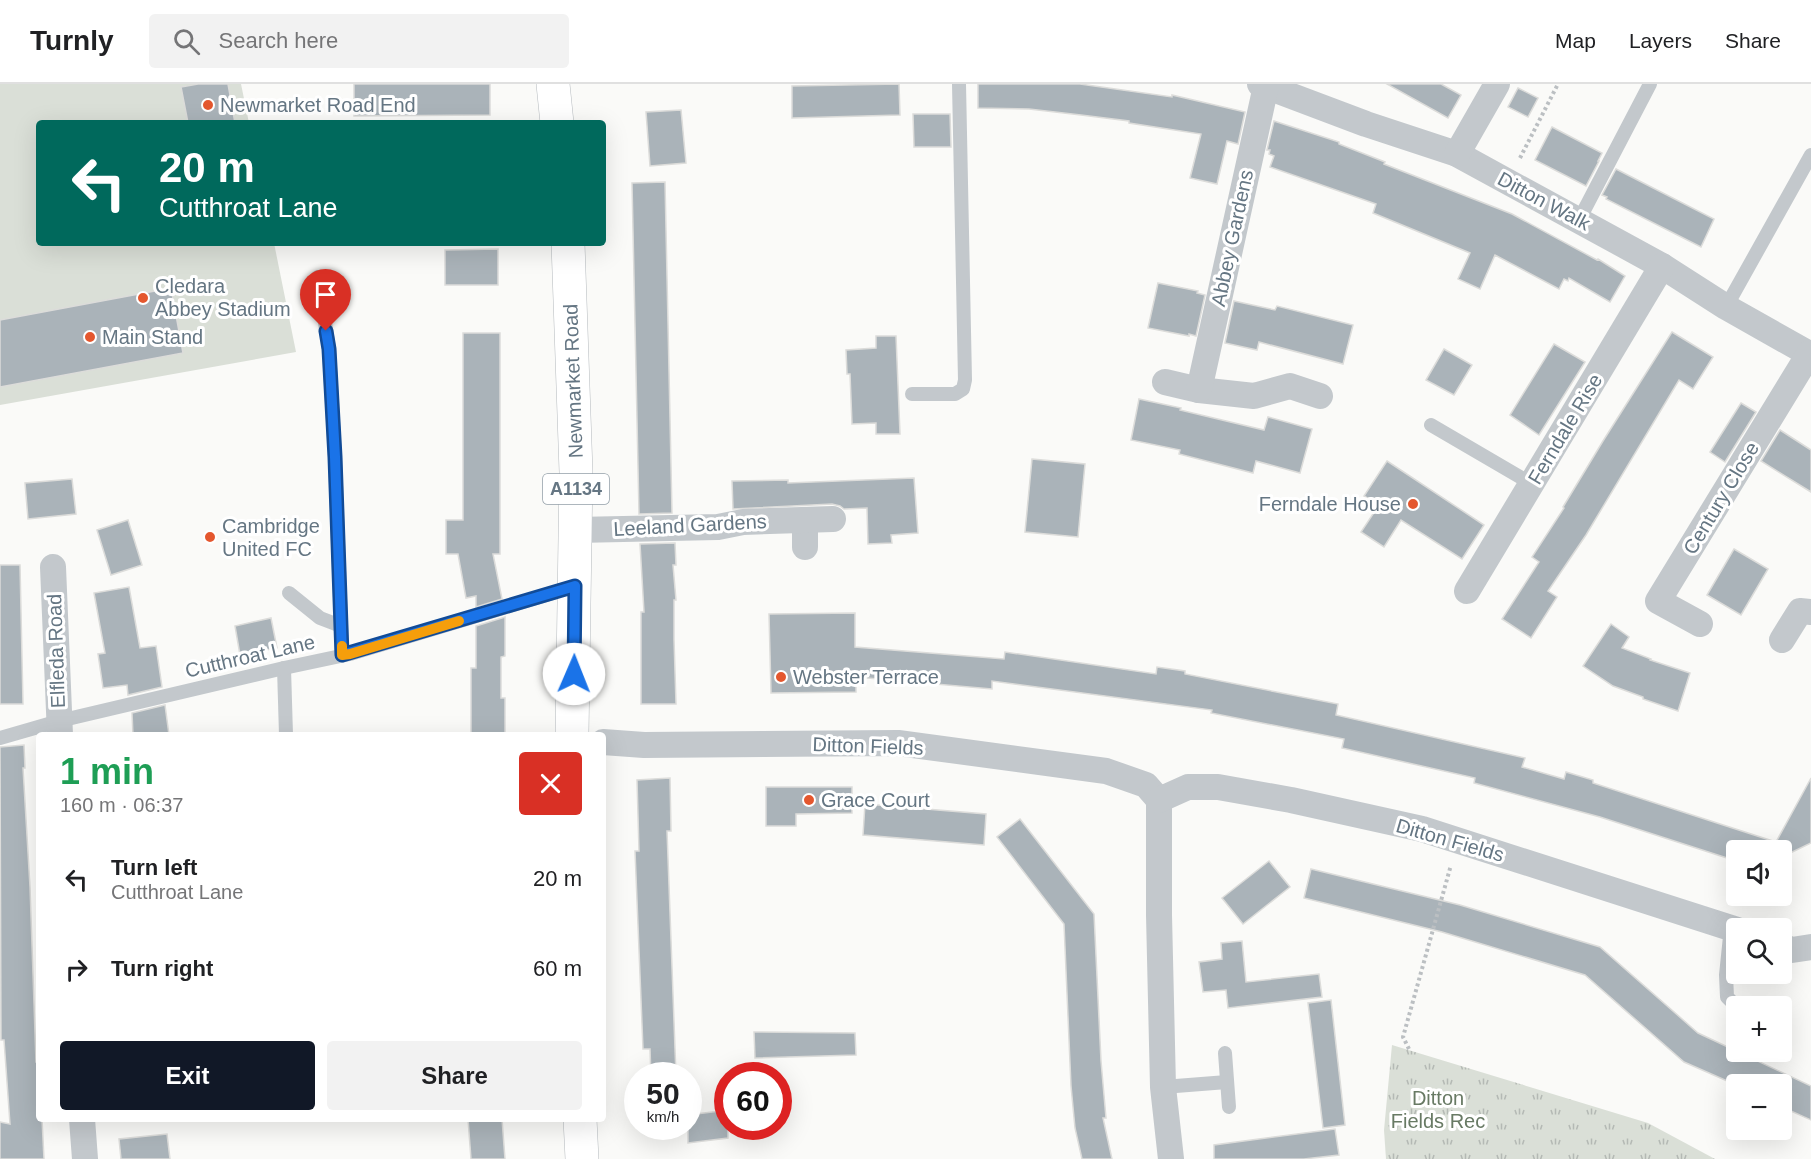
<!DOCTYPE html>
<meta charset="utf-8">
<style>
body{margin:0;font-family:Helvetica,sans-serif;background:#f2f2f2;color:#202124;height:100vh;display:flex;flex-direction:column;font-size:22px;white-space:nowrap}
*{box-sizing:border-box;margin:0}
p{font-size:20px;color:#757577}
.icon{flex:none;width:33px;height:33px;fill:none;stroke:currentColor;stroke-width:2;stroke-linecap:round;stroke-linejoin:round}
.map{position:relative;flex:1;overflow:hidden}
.panel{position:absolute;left:36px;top:648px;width:570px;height:390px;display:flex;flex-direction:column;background:#fff;border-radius:6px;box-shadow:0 6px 24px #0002}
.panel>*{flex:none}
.top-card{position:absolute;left:36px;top:36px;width:570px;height:126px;border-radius:6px;box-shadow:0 6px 24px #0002;background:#00695c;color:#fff;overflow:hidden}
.buttons{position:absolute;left:1726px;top:756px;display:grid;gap:12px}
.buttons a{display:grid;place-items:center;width:66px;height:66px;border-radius:6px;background:#fff;box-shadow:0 6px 24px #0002;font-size:30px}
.speed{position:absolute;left:624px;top:978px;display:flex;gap:12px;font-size:30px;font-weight:700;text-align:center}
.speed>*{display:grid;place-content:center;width:78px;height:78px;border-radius:50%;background:#fff;box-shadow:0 6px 24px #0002;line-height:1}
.speed small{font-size:15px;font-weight:400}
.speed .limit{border:9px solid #d22;background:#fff;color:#111}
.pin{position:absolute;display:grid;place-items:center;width:51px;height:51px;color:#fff;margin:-62px -26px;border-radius:50% 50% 50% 0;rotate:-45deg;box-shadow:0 0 6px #0007}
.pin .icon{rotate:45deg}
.me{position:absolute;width:66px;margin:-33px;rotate:1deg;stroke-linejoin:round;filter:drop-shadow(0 0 4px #0008)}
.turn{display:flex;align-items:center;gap:21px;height:126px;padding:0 24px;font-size:27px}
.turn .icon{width:78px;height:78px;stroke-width:2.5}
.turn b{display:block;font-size:42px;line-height:51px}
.round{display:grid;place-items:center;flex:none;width:63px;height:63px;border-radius:6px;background:#f2f2f2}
.summary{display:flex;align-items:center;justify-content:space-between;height:102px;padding:0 24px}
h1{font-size:36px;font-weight:800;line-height:45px;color:#1e9e55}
.primary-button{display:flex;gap:12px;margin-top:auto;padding:12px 24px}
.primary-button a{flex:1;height:69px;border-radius:6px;background:#111827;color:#fff;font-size:24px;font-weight:800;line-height:69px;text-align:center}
.primary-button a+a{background:#f2f2f2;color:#202124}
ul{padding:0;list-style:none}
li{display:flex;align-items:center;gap:18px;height:90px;padding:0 24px}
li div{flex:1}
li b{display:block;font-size:22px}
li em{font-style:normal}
header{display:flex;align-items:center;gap:36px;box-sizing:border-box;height:84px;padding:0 30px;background:#fff;border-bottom:2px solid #e0e0e0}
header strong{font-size:28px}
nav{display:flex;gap:33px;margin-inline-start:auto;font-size:21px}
.search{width:420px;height:54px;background:#f2f2f2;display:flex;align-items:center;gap:15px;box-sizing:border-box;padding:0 21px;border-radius:6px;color:#757577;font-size:22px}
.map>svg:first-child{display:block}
.park{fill:url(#park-tufts)}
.pitch{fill:#dadfd7}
.building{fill:#aab3b9;stroke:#dcdcda;stroke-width:1.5}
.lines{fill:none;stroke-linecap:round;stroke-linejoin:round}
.primary-casing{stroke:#b5babe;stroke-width:34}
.path{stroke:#bbbfc2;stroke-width:4;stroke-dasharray:3 3;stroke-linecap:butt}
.lane{stroke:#c3c8cc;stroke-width:14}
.street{stroke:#c3c8cc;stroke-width:26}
.primary{stroke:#fff;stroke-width:33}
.route-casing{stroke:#114b97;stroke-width:15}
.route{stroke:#1a73e8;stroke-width:10}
.slow{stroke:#f59e0b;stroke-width:10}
.poi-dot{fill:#e4572e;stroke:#fff;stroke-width:2}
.labels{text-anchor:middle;stroke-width:6;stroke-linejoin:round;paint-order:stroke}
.shield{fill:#fff;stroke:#939fa8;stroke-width:1.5}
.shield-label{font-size:18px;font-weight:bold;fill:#657683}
.poi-label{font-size:20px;fill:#657683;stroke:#fff;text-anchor:start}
.street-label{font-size:20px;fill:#657683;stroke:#fff}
.park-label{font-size:20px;fill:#687a64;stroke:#fff}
</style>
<header>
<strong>Turnly</strong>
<div class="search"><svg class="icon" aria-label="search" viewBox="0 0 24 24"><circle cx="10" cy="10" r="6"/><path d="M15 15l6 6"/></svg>Search here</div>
<nav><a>Map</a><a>Layers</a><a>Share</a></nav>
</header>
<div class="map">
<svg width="1811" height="1075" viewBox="0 0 1811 1075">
<defs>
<pattern id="park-tufts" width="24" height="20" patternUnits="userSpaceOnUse" patternTransform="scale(1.5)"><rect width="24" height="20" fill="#dadfd7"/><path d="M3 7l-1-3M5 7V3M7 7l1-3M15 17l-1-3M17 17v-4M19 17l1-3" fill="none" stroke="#b4b9b4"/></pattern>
</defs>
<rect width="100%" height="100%" fill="#fafaf8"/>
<polygon class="park" points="1392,961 1648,1039 1715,1075 1386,1075 1384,1046"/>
<polygon class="pitch" points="0,0 241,0 249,39 39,39 39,159 274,159 296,268 0,321"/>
<g class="building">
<polygon points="198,0 228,0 235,39 188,39 181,3"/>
<polygon points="354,0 490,0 490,31 354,32"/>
<polygon points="899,0 900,31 792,34 792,2"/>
<polygon points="978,0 1080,0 1172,13 1172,11 1245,28 1238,60 1227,57 1217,100 1190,94 1201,50 1129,39 1129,37 1081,31 1029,25 978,24"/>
<polygon points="1387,0 1441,0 1461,11 1448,34"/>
<polygon points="1518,4 1538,14 1528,33 1508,23"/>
<polygon points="681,26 686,79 650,82 646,28"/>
<polygon points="913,30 950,30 951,63 914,63"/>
<polygon points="1274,37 1339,58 1339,60 1385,78 1384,80 1512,130 1597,176 1598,175 1625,192 1610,218 1569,194 1568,197 1564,195 1559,205 1495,171 1480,205 1458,195 1470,169 1373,129 1376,120 1270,83 1274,72 1269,70 1270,66 1267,66"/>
<polygon points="1552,43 1602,69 1598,77 1599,77 1586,102 1535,76"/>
<polygon points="1616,85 1714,135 1701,163 1606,115 1607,113 1602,111"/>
<polygon points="665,98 672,429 639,430 632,99"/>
<polygon points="498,165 498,201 445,201 445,166"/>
<polygon points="1158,199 1198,207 1197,209 1205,211 1196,252 1189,250 1189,252 1148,244"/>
<polygon points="171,204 183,269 0,303 0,236"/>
<polygon points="1234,217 1275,226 1277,222 1353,241 1343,280 1259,258 1257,266 1225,259"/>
<polygon points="1672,248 1713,273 1693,305 1679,296 1586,451 1548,507 1557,513 1531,554 1502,535 1539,478 1532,473 1564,424 1563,423 1603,357"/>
<polygon points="463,249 500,249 500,470 493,470 502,515 476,523 476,512 466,514 458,470 446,470 446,436 463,436"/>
<polygon points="876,252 896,252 900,350 876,350 876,339 852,340 850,290 847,290 846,266 876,264"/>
<polygon points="1554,260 1585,278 1539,351 1510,331"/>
<polygon points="1444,265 1472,281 1454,311 1426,296"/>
<polygon points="1139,315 1181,324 1180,326 1264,346 1268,333 1312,345 1300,389 1256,377 1253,389 1179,370 1180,366 1131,356"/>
<polygon points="1741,319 1756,328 1725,378 1710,368"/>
<polygon points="1780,346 1811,366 1811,408 1761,377"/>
<polygon points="1032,375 1085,380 1078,453 1025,448"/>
<polygon points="1387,377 1484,441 1462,475 1401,436 1384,463 1361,448 1379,421 1364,412"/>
<polygon points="914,394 918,449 891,451 892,459 868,460 867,424 844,425 840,422 832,420 733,425 732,397 788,396 788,399"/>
<polygon points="72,395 76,430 28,435 25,399"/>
<polygon points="128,436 142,481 111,491 97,446"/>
<polygon points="675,459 676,481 673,481 676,516 674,516 674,555 676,620 641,620 641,528 644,528 640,460"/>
<polygon points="1734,465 1768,485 1741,531 1707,511"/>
<polygon points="0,481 20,481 23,620 0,620"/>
<polygon points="129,503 140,564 156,562 162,603 128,611 127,601 103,604 98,570 105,569 94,509"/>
<polygon points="855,529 855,563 1004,575 1005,568 1156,590 1157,583 1185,587 1185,590 1338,620 1336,631 1525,674 1522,683 1564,695 1566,688 1593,696 1593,699 1776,758 1811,694 1811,759 1782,773 1782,766 1730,766 1727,774 1600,733 1474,699 1475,694 1342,664 1344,655 1211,629 1212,626 992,597 992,605 856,593 856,608 771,609 769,530"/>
<polygon points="505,533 505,572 501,573 501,614 505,614 505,651 471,651 471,584 476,584 476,542"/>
<polygon points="271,534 277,564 240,571 235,542"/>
<polygon points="1611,540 1629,553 1622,564 1651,575 1650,576 1690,589 1678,627 1643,615 1643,613 1613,602 1583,582"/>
<polygon points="165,621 169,651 133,651 132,629"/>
<polygon points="24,661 25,684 23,684 30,803 36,978 39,978 39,1035 42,1035 44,1075 0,1075 0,1038 10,1040 4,956 1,956 0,663"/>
<polygon points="670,694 671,747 667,747 676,992 651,992 650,965 643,965 635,767 639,767 637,696"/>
<polygon points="766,703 852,703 852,729 796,730 796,742 766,742"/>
<polygon points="865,720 986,730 984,761 863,751"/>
<polygon points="1020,735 1094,830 1101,977 1106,1034 1103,1034 1112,1075 1082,1075 1075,1044 1071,1002 1064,840 997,753"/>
<polygon points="1269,777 1290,803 1243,840 1222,814"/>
<polygon points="1311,785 1460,821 1600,863 1698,949 1811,1002 1811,1036 1782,1023 1782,1000 1734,1000 1684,978 1585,891 1442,848 1304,814"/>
<polygon points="1242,857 1246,898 1319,890 1322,913 1228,924 1226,906 1203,908 1199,878 1222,875 1221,859"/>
<polygon points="1331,916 1345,1041 1323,1044 1308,919"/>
<polygon points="754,948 855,949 856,971 755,974"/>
<polygon points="728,1026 728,1054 688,1059 688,1031"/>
<polygon points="468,1035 502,1035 505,1075 471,1075"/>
<polygon points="1335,1045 1339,1071 1304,1075 1214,1075 1214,1061"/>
<polygon points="167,1050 170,1075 121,1075 119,1055"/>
</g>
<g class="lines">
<g class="primary-casing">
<g id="primary">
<polyline points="553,0 557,39"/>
<polyline points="568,159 576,388 572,651"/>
<polyline points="580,1035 582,1075"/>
</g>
</g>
<g class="path">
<polyline points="1520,74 1558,0"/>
<polyline points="1409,965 1403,953 1451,781"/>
</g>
<g class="lane">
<polyline points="1579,136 1650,0"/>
<polyline points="318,193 329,265 335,373 342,571"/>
<polyline points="1726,223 1811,71"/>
<polyline points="912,310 955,310 963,305 965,296 959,0"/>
<polyline points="1431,341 1532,400"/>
<polyline points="289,509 320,534 341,542"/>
<polyline points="284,584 286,651"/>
<polyline points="0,654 59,637 284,584 350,570 573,503"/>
<polyline points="1731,843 1726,891 1727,913 1737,923"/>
<polyline points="1225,969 1229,1023"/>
<polyline points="1163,1003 1227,998"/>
</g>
<g class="street">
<polyline points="1260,0 1366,40 1457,70 1662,182 1726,223 1811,271"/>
<polyline points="1457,70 1497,0"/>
<polyline points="1165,298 1199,306 1254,312 1290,302 1320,312"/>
<polyline points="1199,306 1266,2"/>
<polyline points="805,436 805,463"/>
<polyline points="576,446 718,443 743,438 833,435"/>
<polyline points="53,483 60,651"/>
<polyline points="1467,507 1662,182"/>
<polyline points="1700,540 1658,517 1809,270"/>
<polyline points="1782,556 1800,527 1811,528"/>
<polyline points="603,658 644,661 898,659 1106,687 1146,701 1159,716 1159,831 1163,1003 1171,1075"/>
<polyline points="1159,716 1188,703 1218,703 1291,716 1422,745 1737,846"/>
<polyline points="1782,862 1792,866 1811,863"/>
<polyline points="82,1035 85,1075"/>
</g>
<use href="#primary" class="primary"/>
</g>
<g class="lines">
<g class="route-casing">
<polyline id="route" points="326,247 329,265 335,373 342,571 575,502 574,590"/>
</g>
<use href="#route" class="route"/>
<polyline class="slow" points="342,562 342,571 350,570 459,537"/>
</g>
<g class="poi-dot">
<circle cx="208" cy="21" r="6"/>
<circle cx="143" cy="214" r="6"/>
<circle cx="90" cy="253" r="6"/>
<circle cx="1413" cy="420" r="6"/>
<circle cx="210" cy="453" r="6"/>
<circle cx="781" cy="593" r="6"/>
<circle cx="809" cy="716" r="6"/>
</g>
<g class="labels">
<rect class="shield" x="543" y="390" width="66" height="30" rx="4.5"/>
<g class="shield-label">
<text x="576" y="411">A1134</text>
</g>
<g class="poi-label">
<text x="220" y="28">Newmarket Road End</text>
<text x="155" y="209">Cledara<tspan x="155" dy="23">Abbey Stadium</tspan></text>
<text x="102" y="260">Main Stand</text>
<text x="1401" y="427" text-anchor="end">Ferndale House</text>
<text x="222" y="449">Cambridge<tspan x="222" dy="23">United FC</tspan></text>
<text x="793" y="600">Webster Terrace</text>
<text x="821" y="723">Grace Court</text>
</g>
<g class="street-label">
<text transform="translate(1544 117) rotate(28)" y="7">Ditton Walk</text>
<text transform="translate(1232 154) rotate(-78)" y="7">Abbey Gardens</text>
<text transform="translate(573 297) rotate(-92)" y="7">Newmarket Road</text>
<text transform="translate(1565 345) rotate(-59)" y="7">Ferndale Rise</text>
<text transform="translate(1721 414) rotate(-59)" y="7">Century Close</text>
<text transform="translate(690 441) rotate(-3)" y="7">Leeland Gardens</text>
<text transform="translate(56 567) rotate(-92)" y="7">Elfleda Road</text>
<text transform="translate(250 572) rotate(-13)" y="7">Cutthroat Lane</text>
<text transform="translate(868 662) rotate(2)" y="7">Ditton Fields</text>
<text transform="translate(1450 756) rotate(16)" y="7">Ditton Fields</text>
</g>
<g class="park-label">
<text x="1438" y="1021">Ditton<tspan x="1438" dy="23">Fields Rec</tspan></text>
</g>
</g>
</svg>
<div class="buttons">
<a><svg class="icon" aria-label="sound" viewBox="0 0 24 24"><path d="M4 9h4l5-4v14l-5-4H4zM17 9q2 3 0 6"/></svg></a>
<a><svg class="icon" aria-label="search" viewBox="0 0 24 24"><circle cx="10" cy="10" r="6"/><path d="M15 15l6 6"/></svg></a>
<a>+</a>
<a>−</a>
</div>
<div class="speed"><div>50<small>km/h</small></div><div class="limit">60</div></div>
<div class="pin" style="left:326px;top:247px;background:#d93025"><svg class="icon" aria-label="arrive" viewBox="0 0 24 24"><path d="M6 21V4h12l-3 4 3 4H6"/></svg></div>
<svg class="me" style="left:574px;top:590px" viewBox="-20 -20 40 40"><circle r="19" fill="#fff"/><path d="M0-13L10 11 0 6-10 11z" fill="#1a73e8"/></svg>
<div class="top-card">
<div class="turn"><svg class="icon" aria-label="left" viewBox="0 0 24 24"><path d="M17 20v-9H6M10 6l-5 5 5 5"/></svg><div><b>20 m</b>Cutthroat Lane</div></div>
</div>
<section class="panel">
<div class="summary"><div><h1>1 min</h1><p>160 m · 06:37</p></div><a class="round" style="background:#d93025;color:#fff"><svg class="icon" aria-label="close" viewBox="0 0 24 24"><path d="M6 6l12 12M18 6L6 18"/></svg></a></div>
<ul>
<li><svg class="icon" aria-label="left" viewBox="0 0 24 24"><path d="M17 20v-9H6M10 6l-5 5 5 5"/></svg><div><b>Turn left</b><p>Cutthroat Lane</p></div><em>20 m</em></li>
<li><svg class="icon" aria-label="right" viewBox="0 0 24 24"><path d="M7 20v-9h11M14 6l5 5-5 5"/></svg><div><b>Turn right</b></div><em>60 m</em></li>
</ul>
<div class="primary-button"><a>Exit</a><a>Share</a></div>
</section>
</div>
